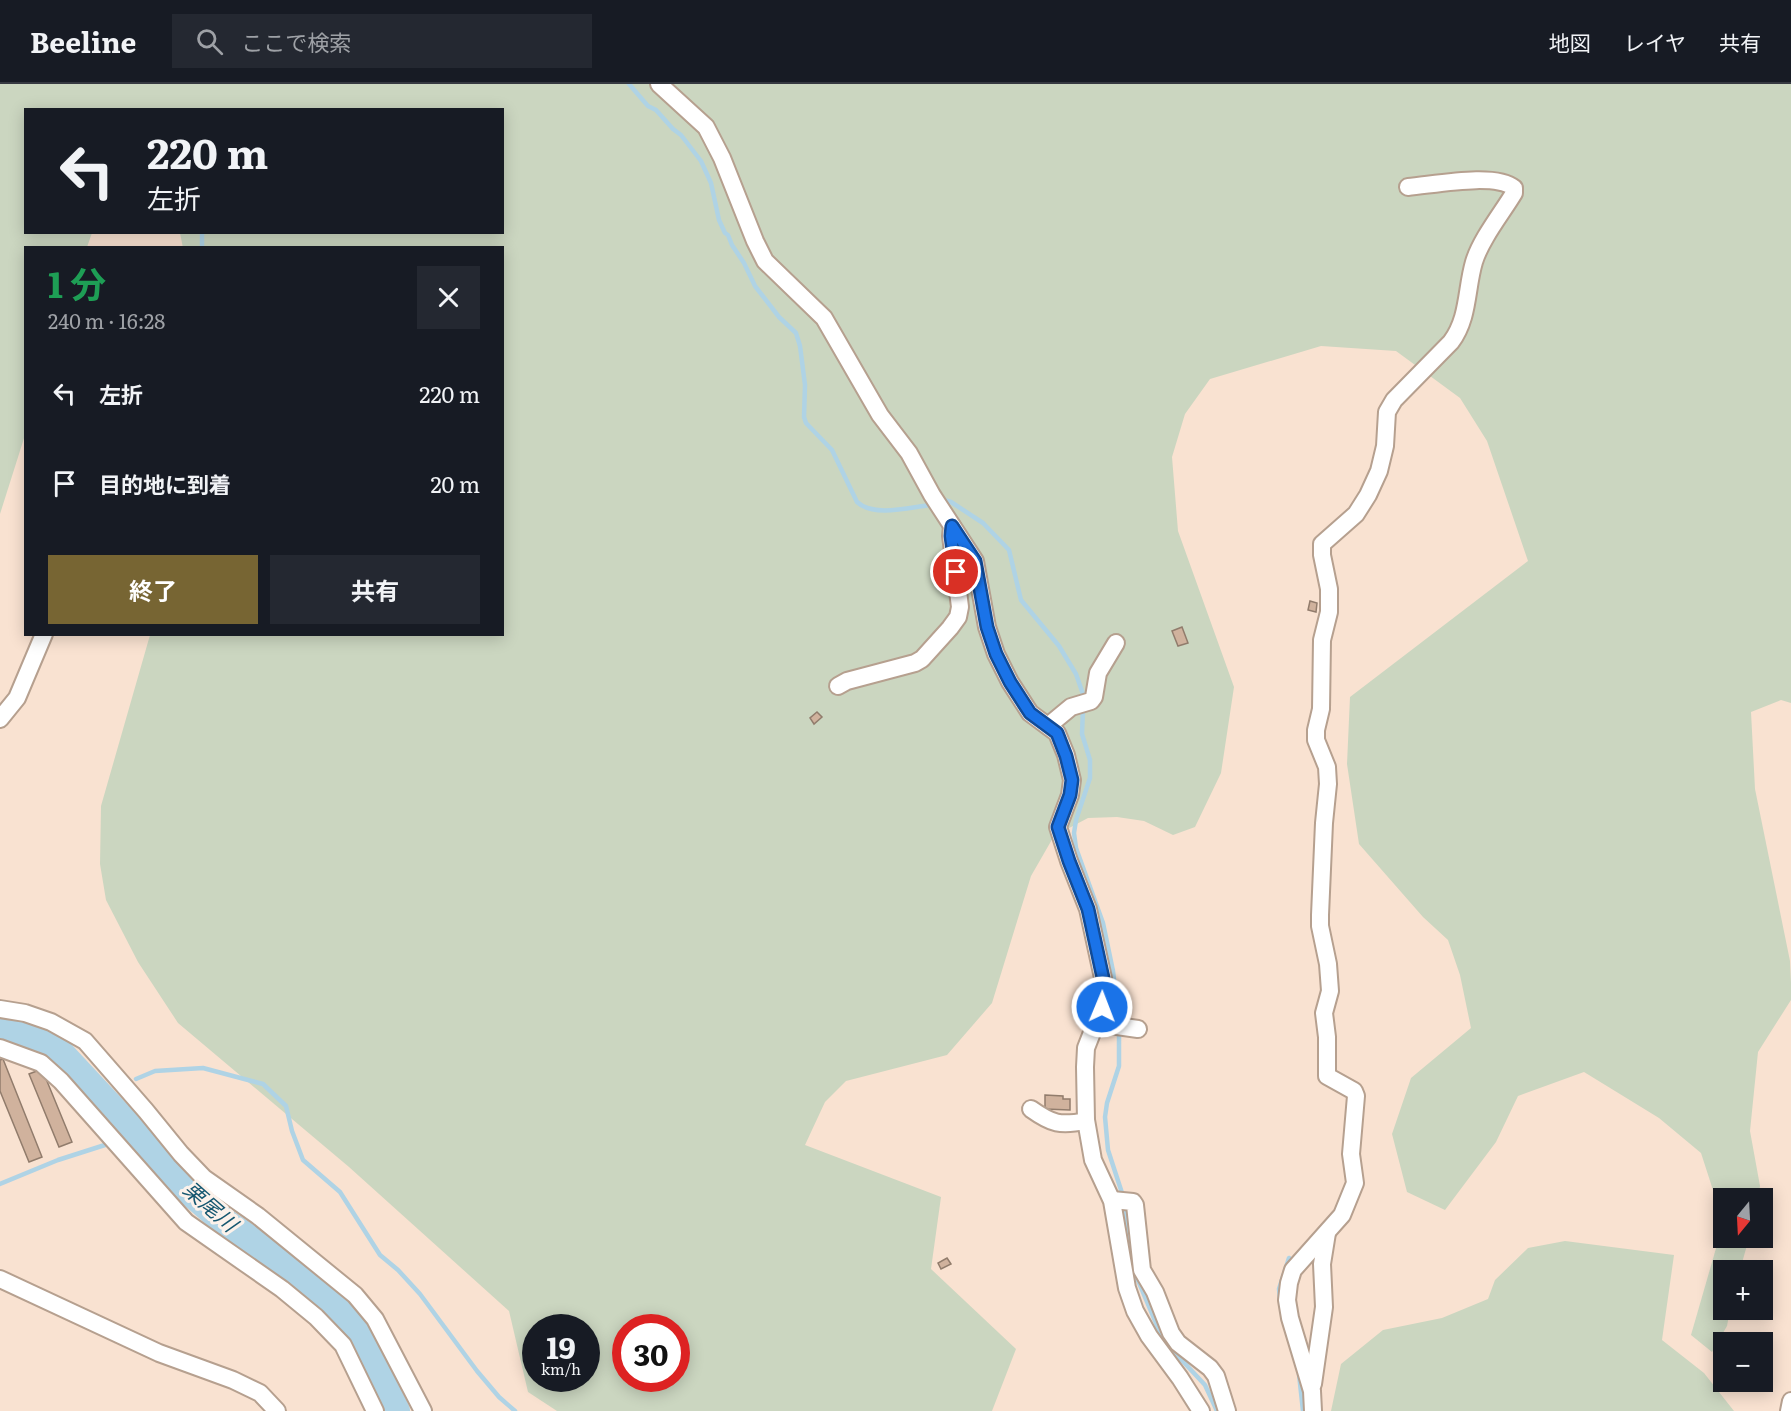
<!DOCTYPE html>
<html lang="ja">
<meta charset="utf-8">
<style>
body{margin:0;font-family:Literata,"Noto Sans JP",serif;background:#242831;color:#f1f3f6;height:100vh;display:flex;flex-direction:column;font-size:22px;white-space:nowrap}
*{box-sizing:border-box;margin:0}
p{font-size:20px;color:#9ea1a6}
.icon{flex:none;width:33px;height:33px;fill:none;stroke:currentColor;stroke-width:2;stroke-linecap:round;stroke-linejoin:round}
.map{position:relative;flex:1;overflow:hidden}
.details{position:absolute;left:24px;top:162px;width:480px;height:390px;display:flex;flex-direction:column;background:#171b24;border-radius:0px;box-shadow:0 3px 15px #0003}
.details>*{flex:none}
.banner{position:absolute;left:24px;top:24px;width:480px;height:126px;border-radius:0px;box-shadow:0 3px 15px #0003;background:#171b24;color:#f1f3f6;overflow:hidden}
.needle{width:39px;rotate:198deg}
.tools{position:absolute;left:1713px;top:1104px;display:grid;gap:12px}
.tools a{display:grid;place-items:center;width:60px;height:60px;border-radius:0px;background:#171b24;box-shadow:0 3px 15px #0003;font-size:30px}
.speed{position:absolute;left:522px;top:1230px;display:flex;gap:12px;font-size:30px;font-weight:700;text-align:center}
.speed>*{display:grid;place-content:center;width:78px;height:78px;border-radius:50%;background:#171b24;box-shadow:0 3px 15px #0003;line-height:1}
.speed small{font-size:15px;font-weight:400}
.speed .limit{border:9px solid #d22;background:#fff;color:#111}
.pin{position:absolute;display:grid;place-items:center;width:51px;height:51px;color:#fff;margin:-26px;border:3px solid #fff;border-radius:50%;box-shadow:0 2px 6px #0007}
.me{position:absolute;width:66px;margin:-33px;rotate:1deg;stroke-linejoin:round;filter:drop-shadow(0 0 4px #0008)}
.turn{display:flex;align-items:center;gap:21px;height:126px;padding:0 24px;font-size:27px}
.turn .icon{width:78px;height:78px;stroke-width:2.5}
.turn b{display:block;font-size:42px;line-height:51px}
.round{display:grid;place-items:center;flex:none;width:63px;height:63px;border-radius:0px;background:#242831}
.overview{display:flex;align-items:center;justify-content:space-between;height:102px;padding:0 24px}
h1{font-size:36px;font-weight:700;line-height:45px;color:#1e9e55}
.cta{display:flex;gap:12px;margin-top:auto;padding:12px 24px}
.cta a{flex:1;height:69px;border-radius:0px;background:#776533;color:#fff;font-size:24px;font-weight:700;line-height:69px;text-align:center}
.cta a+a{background:#242831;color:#f1f3f6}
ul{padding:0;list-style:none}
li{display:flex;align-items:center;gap:18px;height:90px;padding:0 24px}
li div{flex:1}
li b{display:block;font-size:22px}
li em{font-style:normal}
header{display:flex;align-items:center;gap:36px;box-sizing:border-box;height:84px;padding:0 30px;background:#171b24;border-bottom:2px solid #363941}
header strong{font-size:28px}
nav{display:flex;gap:33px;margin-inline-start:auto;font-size:21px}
.search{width:420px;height:54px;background:#242831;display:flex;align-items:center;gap:15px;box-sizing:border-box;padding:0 21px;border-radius:0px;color:#9ea1a6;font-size:22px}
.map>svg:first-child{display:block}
.green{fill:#cbd6c0;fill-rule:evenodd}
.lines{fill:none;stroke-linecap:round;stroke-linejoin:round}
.stream{stroke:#afd3e5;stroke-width:4.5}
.river{stroke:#afd3e5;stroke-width:28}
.building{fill:#d0b29d;stroke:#917c6c;stroke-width:1.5}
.minor-casing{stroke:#b6a08f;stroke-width:20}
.minor{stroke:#fff;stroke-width:16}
.route-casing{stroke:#114b97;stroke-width:15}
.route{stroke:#1a73e8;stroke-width:10}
.labels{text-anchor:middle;stroke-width:6;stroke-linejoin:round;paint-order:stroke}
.water-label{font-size:21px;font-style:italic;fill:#155770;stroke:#fcf2eb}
</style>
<header>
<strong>Beeline</strong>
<div class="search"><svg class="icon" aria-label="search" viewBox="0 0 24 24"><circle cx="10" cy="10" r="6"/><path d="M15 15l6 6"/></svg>ここで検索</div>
<nav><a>地図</a><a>レイヤ</a><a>共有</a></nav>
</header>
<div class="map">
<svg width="1791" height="1327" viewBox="0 0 1791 1327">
<rect width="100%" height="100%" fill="#f9e2d1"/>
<g class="green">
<path d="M0,0H1791V619L1781,616L1751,628L1755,705L1790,877L1791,899V916L1758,968L1750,1047L1760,1102L1758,1114H1724L1723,1137L1701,1069L1659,1034L1584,988L1518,1012L1496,1058L1445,1126L1407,1108L1392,1050L1411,994L1471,944L1460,891L1448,856L1423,833L1359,760L1347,680L1350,613L1528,477L1487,357L1460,314L1396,267L1321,262L1210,295L1185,330L1172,373L1178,447L1234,603L1221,689L1195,743L1173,751L1144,737L1117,733L1088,734L1054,752L1031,792L992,919L947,971L846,997L825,1018L805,1061L941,1113L931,1185L1016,1265L992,1327H557L528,1308L509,1227L349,1083L178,939L138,878L106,816L100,780L101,722L150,551L502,550V164H183L180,149L502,148V26H26V148L92,149L87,163L26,164L25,351L0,430ZM536,1244H586V1294H536ZM626,1244H676V1294H626Z"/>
<polygon points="1723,1140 1724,1154 1749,1154 1740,1186 1724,1186 1724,1226 1730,1226 1727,1242 1712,1268 1691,1251"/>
<polygon points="1565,1157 1674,1171 1662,1256 1704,1289 1734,1327 1331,1327 1341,1280 1383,1246 1442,1234 1488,1215 1495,1196 1528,1164"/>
</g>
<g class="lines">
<g class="stream">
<path d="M629,0L648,22L656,26L673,45L681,51L701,77L711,99L719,136L725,149L728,151L732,161L744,179L755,202L779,233L796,249L800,262L805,301L804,333L806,339L832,366L857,418C874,434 911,423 931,421"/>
<polyline points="202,164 202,148"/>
<polyline points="944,416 951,418 983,439 1009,466 1021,516 1059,562 1076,590 1084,613"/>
<polyline points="1083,625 1082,650 1090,676 1090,694 1076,736 1074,749 1076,764 1103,839 1113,887 1119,936"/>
<polyline points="1119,946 1119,982 1107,1019 1105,1033 1108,1066 1122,1109"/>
<polyline points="136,995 155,987 203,984 263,1000 286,1022 292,1047 303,1076 340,1108 380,1171 398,1186 420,1210 477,1287 499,1313 515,1327"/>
<polyline points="0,1100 58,1076 108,1060"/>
<polyline points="1125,1127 1134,1187 1163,1256 1205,1301 1217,1327"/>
<polyline points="1280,1215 1279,1205 1289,1174"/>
<polyline points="1299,1290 1303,1327"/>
</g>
<polyline class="river" points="0,944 52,960 189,1107 227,1140 275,1172 310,1199 355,1244 396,1327"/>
</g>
<g class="building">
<polygon points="1310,517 1317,519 1316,528 1308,526"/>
<polygon points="1182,543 1188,559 1178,562 1172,547"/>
<polygon points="817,628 822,633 814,640 810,634"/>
<polygon points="3,975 42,1073 29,1078 0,1007 0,976"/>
<polygon points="42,985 72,1058 59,1063 29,990"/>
<polygon points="1045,1011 1063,1012 1063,1015 1070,1015 1070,1026 1045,1025"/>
<polygon points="947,1174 951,1180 941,1185 938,1179"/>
</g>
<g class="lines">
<g class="minor-casing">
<g id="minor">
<polyline points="659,0 706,43 722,74 755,157 765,177 824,234 880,331 909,369 932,411 975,477 987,543 996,570 1010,598 1030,629 1057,649 1066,671 1072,696 1070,711 1058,743 1069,777 1088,825 1103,894 1102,923 1086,964 1085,983 1086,1036 1093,1076 1112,1117 1127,1204 1135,1227 1149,1252 1180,1294 1201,1327"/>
<polyline points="838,602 847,597 915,579 922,575 950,544 958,533 960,523 951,452 952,442"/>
<polyline points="0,635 17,614 44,550"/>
<polyline points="1048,642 1071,623 1091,617 1094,613 1098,589 1116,559"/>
<polyline points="0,925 25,929 51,938 85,957 146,1027 181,1070 204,1094 258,1132 355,1211 375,1235 423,1327"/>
<polyline points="1096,939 1138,945"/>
<polyline points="0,964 41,979 61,997 186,1138 282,1205 316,1233 343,1261 375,1327"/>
<path d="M1031,1025C1052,1040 1060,1042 1086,1037"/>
<polyline points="1112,1116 1133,1118 1135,1121 1142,1186 1155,1208 1171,1249 1178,1259 1210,1284 1216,1292 1227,1327"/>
<polyline points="0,1195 159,1269 233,1296 260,1309 277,1327"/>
<polyline points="1313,1300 1324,1223 1322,1180 1327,1149"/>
<path d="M1313,1327L1312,1307L1290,1234L1287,1216L1289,1199L1293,1186L1342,1131L1355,1099L1351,1070L1356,1012L1354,1007L1327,992V953L1324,929L1330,907L1328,880L1320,842V831L1324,739L1328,700L1327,683L1316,656V646L1321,625L1322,556L1329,528V505L1322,471V460L1356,430L1368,411L1379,387L1385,362L1387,328L1394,316L1451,258C1469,234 1466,205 1474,178C1481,155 1502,129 1514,109V104C1495,88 1433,101 1408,103"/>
<polyline points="1789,1327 1791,1317"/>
</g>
</g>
<use href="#minor" class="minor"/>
</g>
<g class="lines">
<g class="route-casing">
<polyline id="route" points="956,488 951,452 952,442 975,477 987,543 996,570 1010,598 1030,629 1057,649 1066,672 1072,696 1070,711 1058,743 1069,777 1088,825 1103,894 1102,923"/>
</g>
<use href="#route" class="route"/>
</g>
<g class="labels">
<g class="water-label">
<text transform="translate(210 1123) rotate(41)" y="7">栗尾川</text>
</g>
</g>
</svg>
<div class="tools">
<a><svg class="needle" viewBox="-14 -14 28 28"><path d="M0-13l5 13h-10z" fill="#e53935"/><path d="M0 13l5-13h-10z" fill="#9ea1a6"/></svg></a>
<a>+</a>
<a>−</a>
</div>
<div class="speed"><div>19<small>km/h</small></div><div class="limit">30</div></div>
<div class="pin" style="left:956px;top:488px;background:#d93025"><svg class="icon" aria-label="arrive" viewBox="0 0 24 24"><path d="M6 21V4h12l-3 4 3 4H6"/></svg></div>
<svg class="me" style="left:1102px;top:923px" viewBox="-20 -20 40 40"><circle r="17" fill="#1a73e8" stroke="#fff" stroke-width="3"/><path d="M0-11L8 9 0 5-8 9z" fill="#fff"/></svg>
<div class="banner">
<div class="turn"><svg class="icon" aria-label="left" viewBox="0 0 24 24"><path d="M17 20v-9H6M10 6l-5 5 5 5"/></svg><div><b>220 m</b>左折</div></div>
</div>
<section class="details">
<div class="overview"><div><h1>1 分</h1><p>240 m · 16:28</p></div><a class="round"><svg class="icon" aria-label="close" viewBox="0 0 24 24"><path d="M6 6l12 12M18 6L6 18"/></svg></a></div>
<ul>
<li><svg class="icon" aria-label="left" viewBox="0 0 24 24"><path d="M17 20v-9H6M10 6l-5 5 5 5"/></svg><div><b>左折</b></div><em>220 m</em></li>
<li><svg class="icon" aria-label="arrive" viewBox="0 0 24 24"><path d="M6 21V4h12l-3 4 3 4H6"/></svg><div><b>目的地に到着</b></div><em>20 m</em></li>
</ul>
<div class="cta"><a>終了</a><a>共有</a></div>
</section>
</div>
